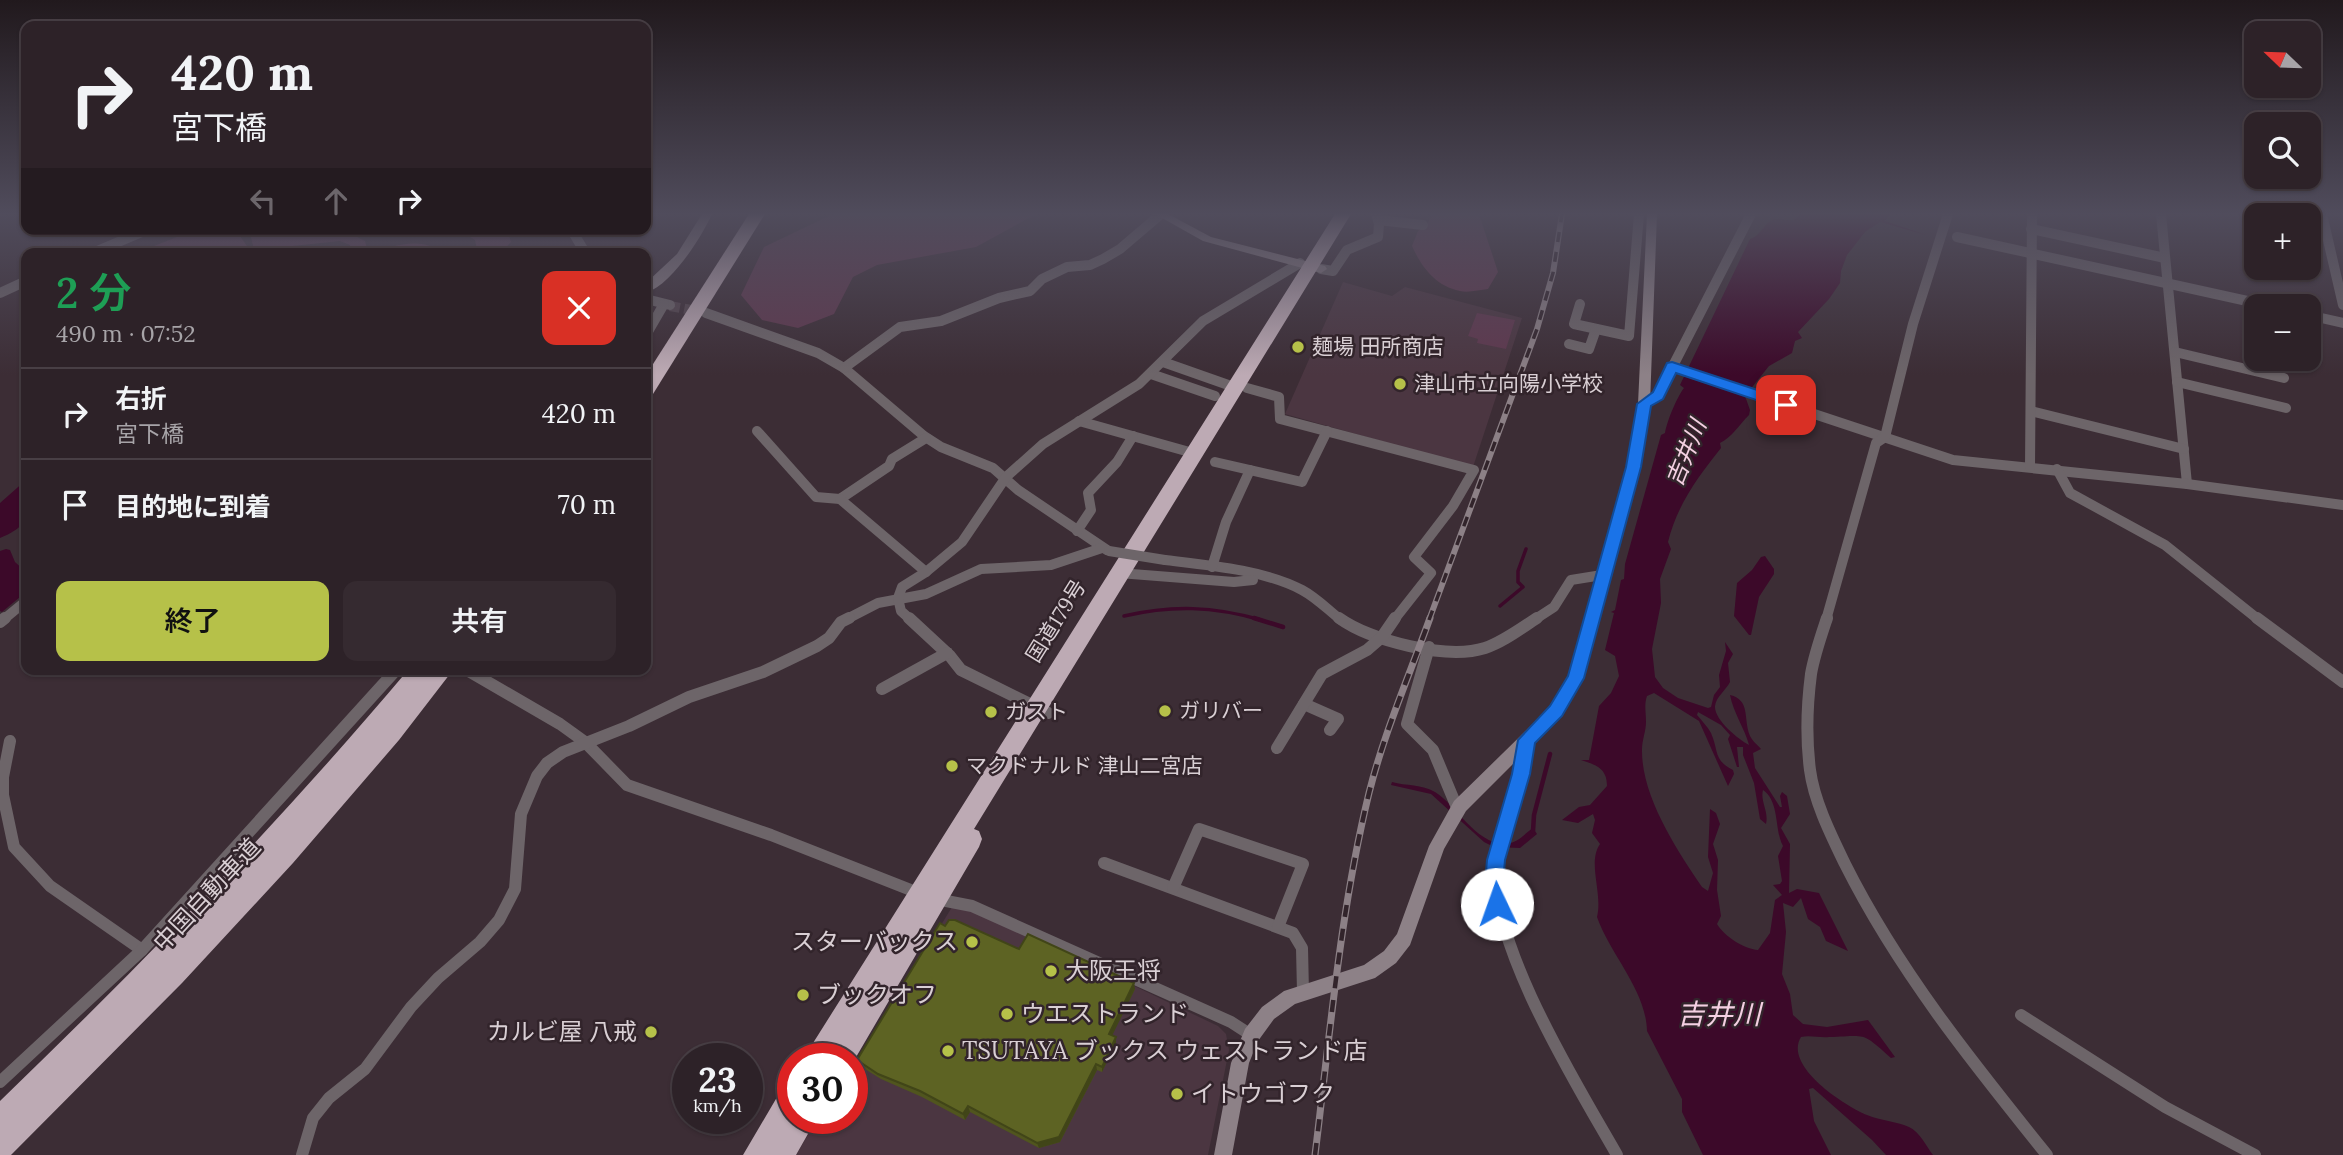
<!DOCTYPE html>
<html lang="ja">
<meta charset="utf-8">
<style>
body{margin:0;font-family:Lora,"Noto Sans JP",serif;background:#352a30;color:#f1f3f6;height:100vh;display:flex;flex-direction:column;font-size:26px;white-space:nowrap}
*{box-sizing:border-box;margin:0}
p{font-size:23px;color:#a7a4a8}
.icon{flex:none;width:38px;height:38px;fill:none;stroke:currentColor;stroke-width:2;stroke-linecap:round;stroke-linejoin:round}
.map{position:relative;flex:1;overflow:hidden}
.panel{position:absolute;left:21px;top:248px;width:630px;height:427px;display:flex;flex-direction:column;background:#2d2228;border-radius:14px;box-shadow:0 2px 5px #0004,0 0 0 2px #483f45}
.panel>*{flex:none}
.top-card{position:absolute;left:21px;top:21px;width:630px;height:214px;border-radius:14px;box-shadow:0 2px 5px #0004,0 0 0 2px #483f45;background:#2d2228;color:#f1f3f6;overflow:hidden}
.needle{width:46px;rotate:293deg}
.controls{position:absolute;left:2244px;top:21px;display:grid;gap:14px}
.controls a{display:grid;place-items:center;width:77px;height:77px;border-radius:14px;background:#2d2228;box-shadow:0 2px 5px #0004,0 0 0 2px #483f45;font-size:35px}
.speed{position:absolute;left:672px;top:1043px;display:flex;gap:14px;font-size:35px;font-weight:700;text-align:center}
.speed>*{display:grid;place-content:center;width:91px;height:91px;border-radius:50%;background:#2d2228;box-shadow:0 2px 5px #0004,0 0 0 2px #483f45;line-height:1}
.speed small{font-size:18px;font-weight:400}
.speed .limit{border:10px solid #d22;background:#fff;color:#111}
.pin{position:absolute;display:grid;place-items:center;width:60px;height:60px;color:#fff;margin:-30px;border-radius:14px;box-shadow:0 4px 10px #0006}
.me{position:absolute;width:77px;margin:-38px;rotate:357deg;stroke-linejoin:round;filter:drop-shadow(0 0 5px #0008)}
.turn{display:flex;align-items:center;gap:24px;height:147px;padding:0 35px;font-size:32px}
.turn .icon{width:91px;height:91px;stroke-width:2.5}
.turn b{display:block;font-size:49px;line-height:60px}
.lanes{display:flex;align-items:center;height:66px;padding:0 35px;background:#0003;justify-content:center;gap:35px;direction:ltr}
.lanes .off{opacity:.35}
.round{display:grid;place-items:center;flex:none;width:74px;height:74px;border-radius:14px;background:#352a30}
.head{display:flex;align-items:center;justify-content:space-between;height:119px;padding:0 35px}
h1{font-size:42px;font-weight:600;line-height:52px;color:#1e9e55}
.cta{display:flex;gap:14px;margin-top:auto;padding:14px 35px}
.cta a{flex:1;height:80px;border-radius:14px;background:#b6c149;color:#111;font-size:28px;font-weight:600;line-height:80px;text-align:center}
.cta a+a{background:#352a30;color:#f1f3f6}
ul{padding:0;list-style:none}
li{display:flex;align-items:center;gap:21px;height:91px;padding:0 35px;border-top:2px solid #483f45}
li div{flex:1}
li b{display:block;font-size:26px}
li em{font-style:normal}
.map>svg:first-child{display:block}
.built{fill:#4b3641}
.green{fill:#5f384e}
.water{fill:#3c0929;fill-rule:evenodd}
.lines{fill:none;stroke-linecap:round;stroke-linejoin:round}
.stream-far1{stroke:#3c0929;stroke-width:3.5}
.stream{stroke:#3c0929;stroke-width:4.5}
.street-tunnel{stroke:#54454d;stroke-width:10;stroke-dasharray:10 4.5;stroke-linecap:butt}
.street-far1{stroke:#6d6569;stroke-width:10}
.street{stroke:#6d6569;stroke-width:12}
.secondary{fill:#8d8187;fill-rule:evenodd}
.highway{fill:#bdaab4;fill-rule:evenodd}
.rail-far1-casing{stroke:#8c8086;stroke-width:6}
.rail-casing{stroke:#8c8086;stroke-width:7}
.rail-far1{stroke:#32242b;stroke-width:3.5;stroke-dasharray:10;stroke-linecap:butt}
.rail{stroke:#32242b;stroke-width:4.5;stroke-dasharray:12;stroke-linecap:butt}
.street-bridge{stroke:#6d6569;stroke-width:10}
.wall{fill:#50551e}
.shaded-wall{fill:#414518}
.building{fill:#5d6323;stroke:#414518;stroke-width:2}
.route{fill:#1a73e8;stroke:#114b97;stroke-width:2}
.poi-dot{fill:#b6c149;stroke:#32242b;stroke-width:2.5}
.labels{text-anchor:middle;stroke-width:5;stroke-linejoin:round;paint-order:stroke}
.poi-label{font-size:21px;fill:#d9cfd4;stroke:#32242b;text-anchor:start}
.street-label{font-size:21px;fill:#d9cfd4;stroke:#32242b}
.water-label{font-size:23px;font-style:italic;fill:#f4d0e2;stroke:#32242b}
.near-street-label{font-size:24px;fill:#d9cfd4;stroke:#32242b}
.near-poi-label{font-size:24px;fill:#d9cfd4;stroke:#32242b;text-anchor:start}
.near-water-label{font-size:28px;font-style:italic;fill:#f4d0e2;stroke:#32242b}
</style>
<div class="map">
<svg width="2343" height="1155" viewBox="0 0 2343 1155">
<rect width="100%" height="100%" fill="#3c2d35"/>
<g class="built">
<polygon points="1343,282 1392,296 1405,287 1522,318 1473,467 1285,414"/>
<polygon points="952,907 973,909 1218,1026 1226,1034 1229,1050 1208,1155 796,1155 818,1118 852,1118 852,1072"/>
</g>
<g class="green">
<polygon points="833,214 1036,214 976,247 877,265 853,277 834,314 798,328 762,320 741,295 764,247"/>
<path d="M1432,214H1479L1498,272L1488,289C1480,290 1468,293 1460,291C1435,286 1421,266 1412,246L1418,231L1427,224Z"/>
<polygon points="197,229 235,229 249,249 229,254 134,254"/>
<polygon points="457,229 507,229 511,242 500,254 478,254 475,240"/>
<path d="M258,232L353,235L365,241L368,252C391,248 423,234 442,254H351L350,245L340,241L254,250L251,237Z"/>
<polygon points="1477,313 1515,320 1506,349 1477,343 1478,339 1468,336"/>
</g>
<g class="water">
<path d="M1800,214H1890L1885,221L1926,235L1880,222L1865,232L1847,255L1841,271L1840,283L1829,299L1798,332L1802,338L1795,341L1792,353L1769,366L1745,396L1750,410L1749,415C1739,425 1732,437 1720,443L1721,448C1698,477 1677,505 1668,542L1671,549L1660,579L1661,603L1652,649L1655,677L1663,688L1678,698L1708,708L1711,707L1714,695L1720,687L1719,675L1726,651L1725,642L1733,654L1728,663L1730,682C1726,690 1716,697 1715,706C1714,720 1739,740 1749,745C1745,729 1733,712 1730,695C1751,700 1743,719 1750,736C1753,742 1757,744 1761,749L1753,753L1755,768L1780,807H1782L1780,796L1782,792L1787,796L1790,814L1781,828L1790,844L1789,893L1797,889L1819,893L1848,951L1826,941L1820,927L1808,919L1801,898L1793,907L1783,903L1786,932L1782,974L1790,994L1793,1015L1803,1024L1827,1027L1868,1020L1895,1057L1891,1058C1861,1031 1867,1036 1829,1037C1820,1038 1810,1035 1801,1037C1783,1066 1845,1106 1867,1115C1881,1121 1896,1121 1909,1127C1920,1132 1926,1146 1933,1155H1886L1872,1140L1813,1088L1809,1089L1814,1121L1831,1155H1703L1682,1112V1099L1647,1031C1646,990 1611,956 1597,917C1603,893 1587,863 1600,844L1592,833L1595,820L1593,814L1578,823L1562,820L1579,807L1590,805L1607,786C1607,768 1596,765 1581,760H1589L1599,706L1611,693L1619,676L1615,656L1605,650L1614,613L1611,612L1615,610L1621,580L1624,579L1625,564L1661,435L1665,433C1667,421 1677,397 1684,388L1680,385L1750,239C1762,236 1765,219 1777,219C1783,219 1787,221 1794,220ZM1654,693L1699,721L1728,786L1734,774L1733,770C1713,760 1719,751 1711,733C1707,726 1702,721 1697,715L1698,712L1721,725L1730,735L1728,739L1737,767H1739L1737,747H1743V755L1754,783L1760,819L1766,824C1769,811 1760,802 1763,790C1780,802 1774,829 1783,846L1778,856L1782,881L1780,884L1773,885L1782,895L1775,900L1770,933L1758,950C1744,949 1724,936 1717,924L1721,916L1717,890L1718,860L1713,844L1720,824L1716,813L1710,809L1708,857L1713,873L1708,891L1702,887C1677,850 1641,796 1642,749C1642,740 1646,731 1646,722C1646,712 1644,705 1647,696Z"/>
<path d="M26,480C27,513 34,524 0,538V503Z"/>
<polygon points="6,549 10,550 15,562 26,572 26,592 2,612 0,611 0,551"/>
<polygon points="1765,556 1774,569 1774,574 1759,597 1751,635 1749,635 1734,616 1737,583 1752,570 1761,557"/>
<path d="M1392,782C1406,786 1422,784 1435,792C1458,806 1478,849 1510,843C1520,841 1525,833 1533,828L1537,834L1520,848L1494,847L1484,842L1431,794L1391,785Z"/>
</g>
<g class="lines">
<g class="stream-far1">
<polyline points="1500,606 1523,587 1518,582 1518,571 1526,549"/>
<path d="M1124,616C1172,605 1213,606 1261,620"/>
</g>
<g class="stream">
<polyline points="1254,618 1283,627"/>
<polyline points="1533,831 1534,815 1550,754"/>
</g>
<polyline class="street-tunnel" points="670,306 702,312"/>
<g class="street-far1">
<polyline points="2161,214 2187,484"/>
<polyline points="2322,214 2343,305"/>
<polyline points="1378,220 1423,225"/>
<polyline points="571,229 586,254"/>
<polyline points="2031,229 2165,258"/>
<polyline points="1957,237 2270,306"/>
<polyline points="90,254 149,229"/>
<polyline points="1321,269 1333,271 1347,250 1378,237 1379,224 1376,214"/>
<polyline points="0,293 26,281"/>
<polyline points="646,299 670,305"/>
<polyline points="1580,304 1574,324 1629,336 1639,214"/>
<polyline points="706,313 818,353 844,368 924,436 941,447 993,468 1018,490 1107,550"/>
<polyline points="2308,315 2343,323"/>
<polyline points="646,335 664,304"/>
<polyline points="1569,344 1589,349 1596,329"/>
<polyline points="2175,352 2284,378"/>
<polyline points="1163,362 1234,387"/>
<polyline points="1672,367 1953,460 2187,484 2343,505"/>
<polyline points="844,368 900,327 941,321 999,298 1030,291 1042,279 1067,267 1090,265 1103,259 1120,249 1161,214"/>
<polyline points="1151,374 1215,396"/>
<polyline points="2177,382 2286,408"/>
<polyline points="1247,388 1279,397 1280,419 1474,470 1453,506 1414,557 1431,573 1394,620"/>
<polyline points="1644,404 1658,395 1751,214"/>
<polyline points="2031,411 2184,449"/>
<polyline points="1079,421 1193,453"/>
<polyline points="757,431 816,497 840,499 889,466 892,459 926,438"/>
<polyline points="1215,462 1302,482 1327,431"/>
<polyline points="2030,467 2032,214"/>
<polyline points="2057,469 2070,493 2165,545 2259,620"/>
<polyline points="840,499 926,572"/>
<polyline points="1077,531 1091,510 1088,493 1117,462 1133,436"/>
<path d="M1165,560C1207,565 1265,570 1302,590C1317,598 1328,610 1341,620"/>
<polyline points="1212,567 1226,522 1250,470"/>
<polyline points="1119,573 1234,582 1253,580"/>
<polyline points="3,620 26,601"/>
<polyline points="845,620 878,603 926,594 981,569 1051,565 1102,548"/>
<polyline points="911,620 901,611 898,598 902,587 926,572 962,542 1006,477 1043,444 1139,384 1203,321 1300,263"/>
<polyline points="1534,620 1554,607 1571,580 1602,575"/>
<polyline points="1826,620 1876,443 1885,437 1913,324 1948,214"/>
</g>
<g class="street">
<polyline points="909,618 950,656 961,670 1048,713"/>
<path d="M1339,618C1371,641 1447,660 1485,648C1503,642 1520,629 1537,618"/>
<path d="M1827,618C1821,636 1814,656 1811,674C1807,705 1806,739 1810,770C1814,801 1831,835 1845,864C1898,970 1973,1063 2047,1155"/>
<polyline points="2257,618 2343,682"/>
<polyline points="0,622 5,618"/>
<polyline points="1429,647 1407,724 1433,750 1458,810"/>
<polyline points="467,670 560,724 585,742 627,785 771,835 921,894"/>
<polyline points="882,689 947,653"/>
<polyline points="1304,704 1338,719 1330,730"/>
<path d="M1526,740L1496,863C1488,942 1577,1085 1617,1155"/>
<polyline points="10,741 3,777 3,795 14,847 50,886 142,950"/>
<polyline points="1277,748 1322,674 1367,650 1382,637 1395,618"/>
<polyline points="1104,863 1293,933 1302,948 1303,992"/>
<polyline points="1173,888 1199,829 1303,864 1278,927"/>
<polyline points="936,899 972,906 1231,1022 1251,1035"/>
<polyline points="2021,1015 2165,1107 2255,1155"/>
<polyline points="0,1082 142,950 396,670"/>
<polyline points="302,1155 313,1118 329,1098 365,1069 411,1007 438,978 480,942 499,920 515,889 521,814 537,776 547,763 563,752 629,726 689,697 763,672 817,646 829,638 841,622 849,618"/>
</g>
<g class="secondary">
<path d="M702,214H712C701,238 672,284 646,293V283L677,254Z"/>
<polygon points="1155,214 1168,214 1211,237 1325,266 1327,269 1321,273 1203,241"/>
<polygon points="1647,214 1657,214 1650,404 1640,467 1583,678 1561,716 1466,811 1444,849 1410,945 1396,963 1375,978 1295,1004 1274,1019 1258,1041 1249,1063 1232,1155 1214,1155 1231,1063 1245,1029 1262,1007 1284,991 1364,965 1384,951 1397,934 1429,846 1454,801 1551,706 1569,677 1626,467 1638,404"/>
</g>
<g class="highway">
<polygon points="749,214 765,214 653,394 646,395 646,375"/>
<polygon points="1335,214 1351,214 974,829 979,831 982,839 979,847 852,1064 852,1059 803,1059"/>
<path d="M408,670H453L399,740L293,863L182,983L11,1155H0V1101C143,963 280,822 408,670Z"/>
<polygon points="793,1083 793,1118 817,1118 796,1155 743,1155 783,1087"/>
</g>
<g class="rail-far1-casing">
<polyline id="rail-far1" points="1429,620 1537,329 1553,273 1562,214"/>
</g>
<g class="rail-casing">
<path id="rail" d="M1315,1155C1330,1034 1340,912 1369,793C1384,733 1409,676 1430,618"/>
</g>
<use href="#rail-far1" class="rail-far1"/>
<use href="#rail" class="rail"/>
<polyline class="street-bridge" points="1109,551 1165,560"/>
</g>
<polygon class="wall" points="945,926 1019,949 1135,989 1112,1035 1116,1037 1116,1043 1102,1072 1097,1070 1060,1142 1039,1148 970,1112 965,1120 922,1097 881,1079 860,1066 857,1060"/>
<g class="shaded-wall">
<polygon points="1134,983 1135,989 1110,1040 1109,1034"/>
<polygon points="1116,1037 1116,1043 1102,1072 1102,1067"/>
<polygon points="1096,1064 1097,1070 1060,1142 1039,1148 1037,1143"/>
<polygon points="968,1106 970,1112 965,1120 963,1114"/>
</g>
<polygon class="building" points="949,920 955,920 1019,949 1028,934 1134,983 1109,1034 1116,1037 1102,1067 1096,1064 1059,1137 1037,1143 968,1106 963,1114 920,1091 878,1074 857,1060 940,923 945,926"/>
<linearGradient id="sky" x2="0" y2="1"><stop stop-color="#21191d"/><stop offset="0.57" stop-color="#504c5c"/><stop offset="1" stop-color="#504c5c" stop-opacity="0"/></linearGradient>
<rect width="2343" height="375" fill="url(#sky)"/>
<polygon class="route" points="1672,362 1791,401 1793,405 1786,410 1676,373 1663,399 1651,406 1641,467 1584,678 1562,716 1535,743 1530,774 1505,860 1503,883 1507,904 1504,910 1497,913 1490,910 1485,883 1487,860 1512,774 1518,740 1550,706 1568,676 1626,467 1637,404 1653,392 1667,363"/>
<g class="poi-dot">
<circle cx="1298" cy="347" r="7"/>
<circle cx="1400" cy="384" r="7"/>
<circle cx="1165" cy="711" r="7"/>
<circle cx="991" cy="712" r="7"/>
<circle cx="952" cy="766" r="7"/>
<circle cx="972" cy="942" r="7"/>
<circle cx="1051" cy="971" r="7"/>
<circle cx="803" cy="995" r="7"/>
<circle cx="1007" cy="1014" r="7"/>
<circle cx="651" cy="1032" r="7"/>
<circle cx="948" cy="1051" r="7"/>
<circle cx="1177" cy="1094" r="7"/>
</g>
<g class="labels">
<g class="poi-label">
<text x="1312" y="354">麺場 田所商店</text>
<text x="1414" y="391">津山市立向陽小学校</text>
<text x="1179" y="718">ガリバー</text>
<text x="1005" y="719">ガスト</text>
<text x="966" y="773">マクドナルド 津山二宮店</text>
</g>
<g class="street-label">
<text transform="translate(1056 621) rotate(-58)" y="7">国道179号</text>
</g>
<g class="water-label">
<text transform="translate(1686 453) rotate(-68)" y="8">吉井川</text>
</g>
<g class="near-street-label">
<text transform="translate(207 895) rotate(-47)" y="8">中国自動車道</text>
</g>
<g class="near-poi-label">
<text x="958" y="950" text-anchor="end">スターバックス</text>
<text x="1065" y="979">大阪王将</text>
<text x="817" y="1003">ブックオフ</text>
<text x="1021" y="1022">ウエストランド</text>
<text x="637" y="1040" text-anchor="end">カルビ屋 八戒</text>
<text x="962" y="1059">TSUTAYA ブックス ウェストランド店</text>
<text x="1191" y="1102">イトウゴフク</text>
</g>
<g class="near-water-label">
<text x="1719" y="1024">吉井川</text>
</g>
</g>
</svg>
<div class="controls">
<a><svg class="needle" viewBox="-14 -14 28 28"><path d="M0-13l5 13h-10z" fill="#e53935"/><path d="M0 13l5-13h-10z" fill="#a7a4a8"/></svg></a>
<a><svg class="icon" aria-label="search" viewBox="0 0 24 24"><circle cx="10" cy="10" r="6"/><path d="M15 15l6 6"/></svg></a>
<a>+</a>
<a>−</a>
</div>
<div class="speed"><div>23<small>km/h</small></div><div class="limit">30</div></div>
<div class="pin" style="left:1786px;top:405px;background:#d93025"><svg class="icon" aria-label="arrive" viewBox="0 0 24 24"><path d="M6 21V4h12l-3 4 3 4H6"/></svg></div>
<svg class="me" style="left:1497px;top:904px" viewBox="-20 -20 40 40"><circle r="19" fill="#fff"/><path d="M0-13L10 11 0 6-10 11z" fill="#1a73e8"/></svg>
<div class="top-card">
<div class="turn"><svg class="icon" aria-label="right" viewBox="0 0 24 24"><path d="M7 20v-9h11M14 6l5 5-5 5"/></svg><div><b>420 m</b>宮下橋</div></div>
<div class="lanes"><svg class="icon off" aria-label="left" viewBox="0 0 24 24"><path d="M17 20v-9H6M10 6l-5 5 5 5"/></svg><svg class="icon off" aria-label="ahead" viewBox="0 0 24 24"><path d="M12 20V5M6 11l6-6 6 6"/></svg><svg class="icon" aria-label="right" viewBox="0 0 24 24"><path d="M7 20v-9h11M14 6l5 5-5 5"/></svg></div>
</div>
<section class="panel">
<div class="head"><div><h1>2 分</h1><p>490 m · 07:52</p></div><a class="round" style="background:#d93025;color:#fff"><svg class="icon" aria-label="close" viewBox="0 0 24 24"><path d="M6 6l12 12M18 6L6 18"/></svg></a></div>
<ul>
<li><svg class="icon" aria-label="right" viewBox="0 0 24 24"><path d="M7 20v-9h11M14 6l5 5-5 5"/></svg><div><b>右折</b><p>宮下橋</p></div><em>420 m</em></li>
<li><svg class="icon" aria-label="arrive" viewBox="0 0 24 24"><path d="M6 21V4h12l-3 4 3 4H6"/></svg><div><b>目的地に到着</b></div><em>70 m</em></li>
</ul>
<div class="cta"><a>終了</a><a>共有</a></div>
</section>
</div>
